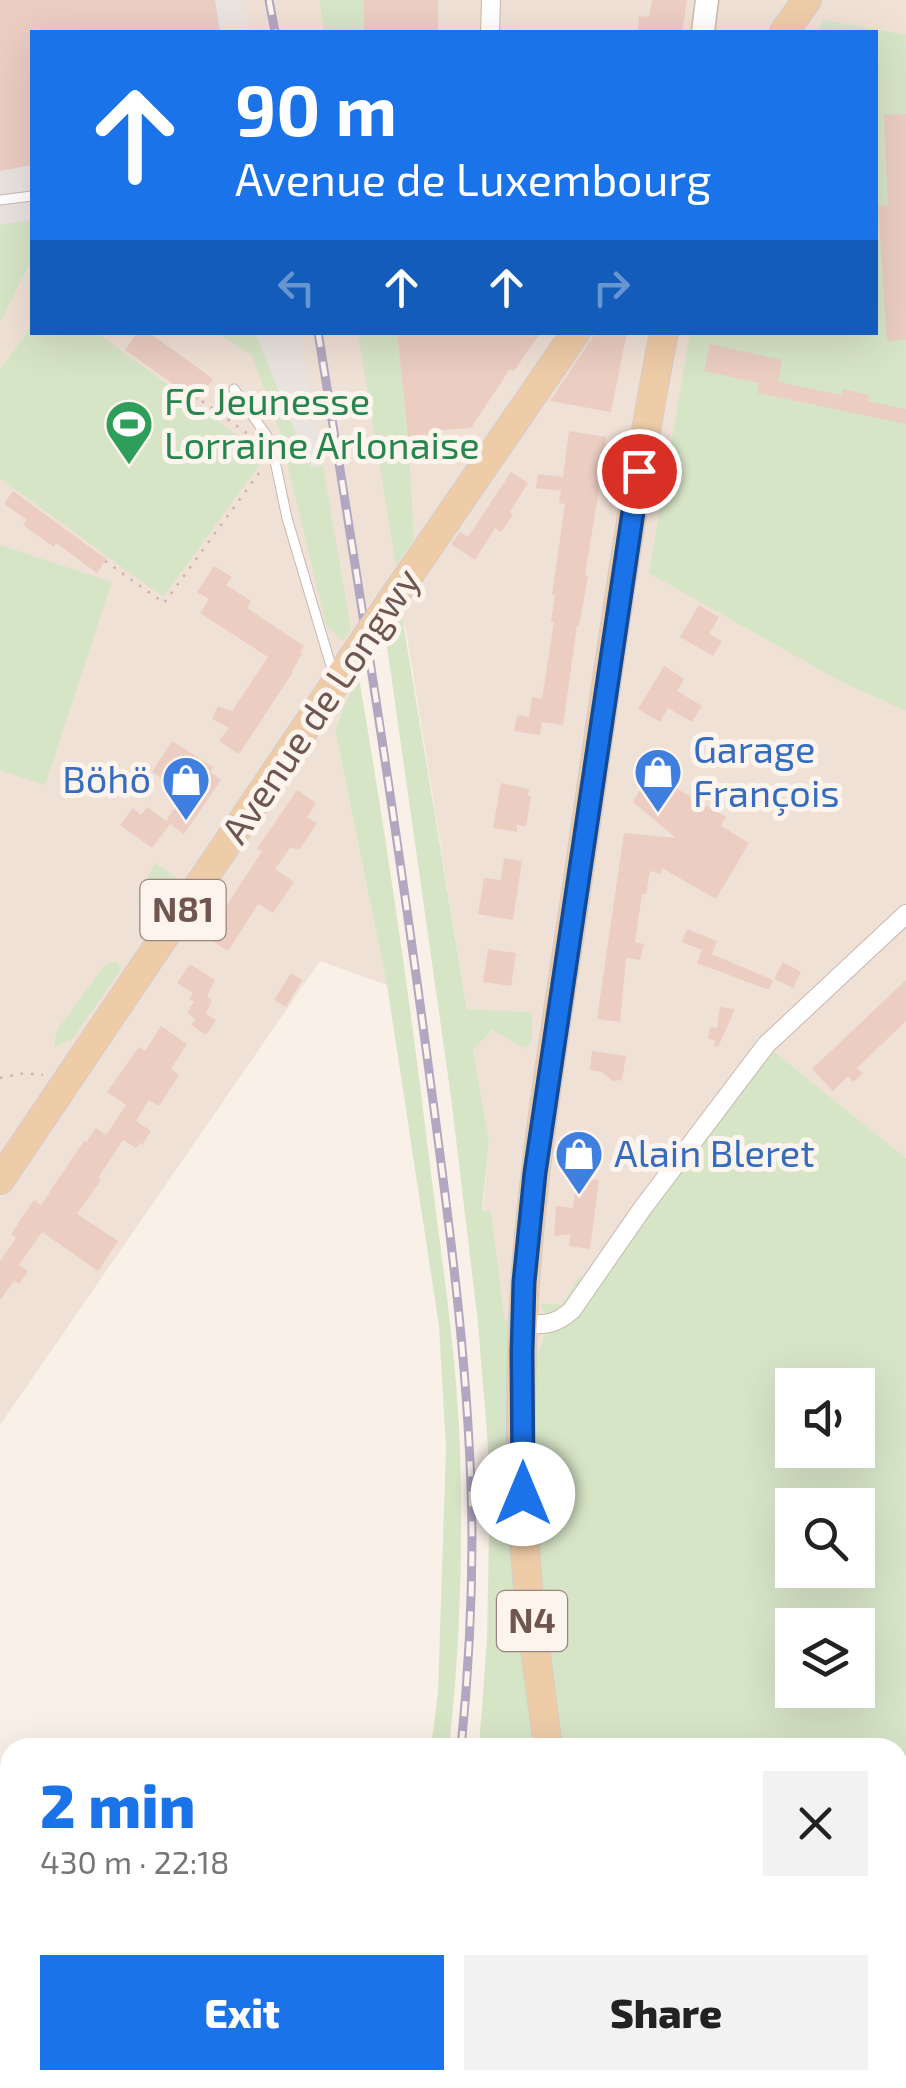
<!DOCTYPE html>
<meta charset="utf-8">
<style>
body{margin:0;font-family:"Exo 2",sans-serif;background:#f2f2f2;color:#222;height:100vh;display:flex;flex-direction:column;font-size:38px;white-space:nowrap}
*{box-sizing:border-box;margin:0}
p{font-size:32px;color:#767676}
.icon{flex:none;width:55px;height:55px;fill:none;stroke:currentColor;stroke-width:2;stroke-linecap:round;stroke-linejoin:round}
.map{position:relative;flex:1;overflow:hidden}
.drawer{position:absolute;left:0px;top:1738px;width:908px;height:352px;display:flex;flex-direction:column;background:#fff;border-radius:30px 30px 0 0;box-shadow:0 10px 40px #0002}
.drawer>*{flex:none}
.hud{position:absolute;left:30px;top:30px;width:848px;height:305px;border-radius:0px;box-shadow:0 10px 40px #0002;background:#1a73e8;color:#fff;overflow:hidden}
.controls{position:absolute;left:775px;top:1368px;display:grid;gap:20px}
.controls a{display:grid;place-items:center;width:100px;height:100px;border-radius:0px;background:#fff;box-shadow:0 10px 40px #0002;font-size:50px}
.pin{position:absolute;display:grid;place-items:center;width:85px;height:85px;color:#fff;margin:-42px;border:5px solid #fff;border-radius:50%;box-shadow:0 2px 10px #0007}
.me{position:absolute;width:110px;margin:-55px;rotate:0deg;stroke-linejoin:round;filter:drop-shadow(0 0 8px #0008)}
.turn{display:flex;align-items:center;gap:35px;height:210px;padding:0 40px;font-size:45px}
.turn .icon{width:130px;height:130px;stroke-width:2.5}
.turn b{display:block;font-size:70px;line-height:85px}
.lanes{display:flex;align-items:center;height:95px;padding:0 40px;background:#0003;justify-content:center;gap:50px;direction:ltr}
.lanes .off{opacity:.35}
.round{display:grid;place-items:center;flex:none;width:105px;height:105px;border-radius:0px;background:#f2f2f2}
.headline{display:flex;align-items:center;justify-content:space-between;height:170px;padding:0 40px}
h1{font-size:60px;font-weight:800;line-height:75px;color:#1a73e8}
.button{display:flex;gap:20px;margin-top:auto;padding:20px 40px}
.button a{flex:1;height:115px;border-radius:0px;background:#1a73e8;color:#fff;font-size:40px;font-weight:800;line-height:115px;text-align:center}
.button a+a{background:#f2f2f2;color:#222}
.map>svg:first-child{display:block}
.residential{fill:#f0e1d6;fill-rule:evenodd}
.industrial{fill:#eae4e0}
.green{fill:#d7e5c7;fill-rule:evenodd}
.building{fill:#ebcdc2}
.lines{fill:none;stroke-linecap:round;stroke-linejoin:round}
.service-casing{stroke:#c9b7ae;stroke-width:11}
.minor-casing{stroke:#c9b7ae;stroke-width:20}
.tertiary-casing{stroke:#c9b7ae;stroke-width:22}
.secondary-casing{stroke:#ceb9af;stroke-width:25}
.primary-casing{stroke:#d4ccca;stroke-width:30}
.path{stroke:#d0b1a6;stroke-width:2.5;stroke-dasharray:2.5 8;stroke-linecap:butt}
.service{stroke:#fff;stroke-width:9}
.minor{stroke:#fff;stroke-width:18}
.tertiary{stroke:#fff;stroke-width:20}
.secondary{stroke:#fff;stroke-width:22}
.primary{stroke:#efcca8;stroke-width:28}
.rail-casing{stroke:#b2a7c1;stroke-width:9}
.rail{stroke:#fcf4ed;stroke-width:5;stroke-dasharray:15;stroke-linecap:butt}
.primary-bridge-casing{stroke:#d4ccca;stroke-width:30;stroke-linecap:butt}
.primary-bridge{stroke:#efcca8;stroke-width:28}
.route-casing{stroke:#114b97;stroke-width:25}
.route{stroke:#1a73e8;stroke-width:18}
.labels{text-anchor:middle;stroke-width:10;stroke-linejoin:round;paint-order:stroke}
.shield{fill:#fcf4ed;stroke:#99857e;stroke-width:2.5}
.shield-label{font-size:35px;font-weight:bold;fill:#6f564f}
.leisure-label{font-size:38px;fill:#27864d;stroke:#fcf4ed;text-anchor:start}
.street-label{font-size:38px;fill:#6f564f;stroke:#fcf4ed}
.shop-label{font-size:38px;fill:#366cbe;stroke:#fcf4ed;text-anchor:start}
</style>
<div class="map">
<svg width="906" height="2088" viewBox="0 0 906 2088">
<rect width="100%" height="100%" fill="#f9f0e7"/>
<path class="residential" d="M0,0H906V1158L766,1045L585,1278L579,1276L562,1304L540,1306L548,1317L547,1333L539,1350L522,1351L505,1320L491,1211L483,1210L489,1140L473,1050L492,1030L531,1012L467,1009L406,631L401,617L351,689L335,730L387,985L320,961L0,1425ZM32,32H875V332H32Z"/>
<g class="industrial">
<polygon points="0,0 243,0 249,32 32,32 32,220 0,225"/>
<polygon points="255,333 300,333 323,466 310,469"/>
</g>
<g class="green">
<polygon points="319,0 364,0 364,32 324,32"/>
<polygon points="824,20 906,35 906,711 836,679 649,573 690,333 875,332 875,32 816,32"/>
<polygon points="32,220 32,258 0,323 0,225"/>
<polygon points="32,325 32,332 97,333 266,456 163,597 0,478 0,370"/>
<polygon points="219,333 255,333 310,468 323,466 351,630 343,641 326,625 279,429 252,356"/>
<polygon points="358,333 397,333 408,437 414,540 396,566"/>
<polygon points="0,545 112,582 45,785 0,770"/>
<path d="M402,616L467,1009L532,1012V1040L526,1049L492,1030L473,1050L489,1140L482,1210L491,1211L505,1320L523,1324L522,1351L539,1350C548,1330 552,1323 539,1304H562L579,1276L586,1278L766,1045L906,1158V2088H612L611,2080H898V1748H531L530,1741L495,1747H479L487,1640L489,1536L488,1447L478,1323L451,1097L386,639ZM792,1385H858V1450H792ZM792,1505H858V1570H792ZM792,1625H858V1690H792Z"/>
<path d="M359,678C386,837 410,998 429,1158C441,1256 457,1354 460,1452C463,1550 460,1650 449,1747H431L438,1692L446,1448L439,1326L387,985L335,730L351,689Z"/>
<polygon points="155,863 180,880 154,919 140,908 138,896"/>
<polygon points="116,961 121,969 73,1038 54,1048 57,1030 105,965"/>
<polygon points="422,2080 575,2080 577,2088 420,2088"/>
</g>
<g class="building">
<polygon points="0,0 215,0 220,32 32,32 32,165 0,171"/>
<rect x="364" y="0" width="74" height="32"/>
<polygon points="652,0 687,0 682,32 638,31 639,16 649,17"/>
<polygon points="906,114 906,340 887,341 878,206 888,205 884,115"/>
<polygon points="137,332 148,332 213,379 197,401 125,350"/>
<polygon points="397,332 541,332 514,371 510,369 471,428 430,431 431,434 408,437"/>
<polygon points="596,332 627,332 611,412 550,401"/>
<polygon points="710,344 782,360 778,382 841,395 843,389 869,395 867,401 906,409 906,424 757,393 759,383 704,371"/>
<polygon points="569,431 606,437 605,448 615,450 612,472 602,471 585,575 588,576 579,626 577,626 563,725 542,722 540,735 514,731 517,715 529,717 532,697 542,699 554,622 551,621 555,595 552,595 565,504 559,503 561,491 536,488 538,474 563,477"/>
<polygon points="511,472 528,483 510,512 513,515 501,532 495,528 475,560 451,544 460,532 468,537"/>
<polygon points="13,491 106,559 97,573 56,543 54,547 23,525 27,520 4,504"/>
<polygon points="214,566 232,577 226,585 251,601 247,608 304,646 300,652 302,654 292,671 293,672 239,754 219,741 229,728 212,719 218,706 232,711 268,657 200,613 209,599 197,592"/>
<polygon points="699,605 719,617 709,634 722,641 713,656 680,637"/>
<polygon points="664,666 684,679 677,691 702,706 692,722 668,708 660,722 638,709"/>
<polygon points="172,741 213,767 210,772 221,780 184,834 170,824 152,848 120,825 133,808 141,815 147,807 166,821 185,793 152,772"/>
<polygon points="650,773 726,817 721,826 749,843 716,899 662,868 661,874 650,871 646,894 642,894 635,942 644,944 640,960 626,958 620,1022 597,1019 624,833 676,838 633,802"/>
<polygon points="501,783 529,789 528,796 531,796 526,826 517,825 517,832 493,828"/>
<polygon points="297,790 316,803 307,817 317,823 300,849 290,848 275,869 294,882 273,913 258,904 228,951 206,937 262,851 257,849"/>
<polygon points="504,858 522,861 513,920 478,914 484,878 501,880"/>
<polygon points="687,929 717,941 712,954 682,942"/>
<polygon points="488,949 516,953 511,986 483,982"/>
<polygon points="702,950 773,980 769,990 697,963"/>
<polygon points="783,962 801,972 793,988 774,979"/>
<polygon points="190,964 215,980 207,997 212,1000 206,1014 216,1020 206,1035 191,1025 196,1019 187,1013 194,1002 189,999 193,993 177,983"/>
<polygon points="291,973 302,980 286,1007 274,1000"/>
<polygon points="906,980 906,1021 857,1068 863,1073 853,1082 848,1076 833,1091 812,1069"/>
<polygon points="720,1007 735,1009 718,1047 714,1046 715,1040 708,1039 710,1027 717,1028"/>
<polygon points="161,1026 187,1044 171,1069 179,1075 159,1106 149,1100 136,1121 151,1131 142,1145 140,1143 136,1148 123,1140 98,1178 101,1180 77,1214 118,1241 98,1271 42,1232 19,1265 28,1271 19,1284 14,1281 0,1300 0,1261 16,1238 11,1234 34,1200 41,1205 84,1141 86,1143 96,1128 106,1135 126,1105 107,1092 139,1047 145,1051"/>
<polygon points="592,1051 626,1056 622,1080 613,1081 602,1072 590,1070"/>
<polygon points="577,1177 599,1180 590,1249 569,1246 570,1234 554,1236 556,1206 573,1208"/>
</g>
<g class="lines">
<g class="service-casing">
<g id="service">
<polyline points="0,200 32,196"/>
<polyline points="234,389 271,442 287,518 334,676"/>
</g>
</g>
<g class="minor-casing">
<g id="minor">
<polyline points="490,32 491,0"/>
<path d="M523,1324C544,1325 556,1325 572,1310L642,1209L766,1045L906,914"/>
</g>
</g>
<g class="tertiary-casing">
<g id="tertiary">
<polyline points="0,2063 10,2067"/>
<polyline points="40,2080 58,2088"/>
</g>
</g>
<g class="secondary-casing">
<polyline id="secondary" points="703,32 707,0"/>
</g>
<g class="primary-casing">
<g id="primary">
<polyline points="784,32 807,0"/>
<polyline points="398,591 576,332"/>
<polyline points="0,1180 347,666"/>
<path d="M548,1748C541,1690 532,1633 527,1575C520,1501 520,1424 522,1349C526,1198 553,1048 575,899C603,710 628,520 664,332"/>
<polyline points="593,2080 594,2088"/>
</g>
</g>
<g class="path">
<polyline points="202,401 251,436"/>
<polyline points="105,561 164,603 262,469"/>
<polyline points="0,1078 25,1073 43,1075"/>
</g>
<use href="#service" class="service"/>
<use href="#minor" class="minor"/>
<use href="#tertiary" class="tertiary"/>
<use href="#secondary" class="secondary"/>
<use href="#primary" class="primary"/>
<g class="rail-casing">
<g id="rail">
<polyline points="269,0 275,32"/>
<path d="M318,332C357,573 395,814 427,1056C448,1215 471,1376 472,1537C472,1607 468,1678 461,1748"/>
<polyline points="402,2088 404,2080"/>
</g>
</g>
<use href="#rail" class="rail"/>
<g class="primary-bridge-casing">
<polyline id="primary-bridge" points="347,666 398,591"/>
</g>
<use href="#primary-bridge" class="primary-bridge"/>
</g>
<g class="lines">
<g class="route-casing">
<polyline id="route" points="523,1494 522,1351 524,1282 535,1173 639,471"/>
</g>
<use href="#route" class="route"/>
</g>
<defs>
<g id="stadium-pin" transform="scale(2.5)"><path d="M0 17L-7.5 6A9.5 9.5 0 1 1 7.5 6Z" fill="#2e9e5b" stroke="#fcf4ed"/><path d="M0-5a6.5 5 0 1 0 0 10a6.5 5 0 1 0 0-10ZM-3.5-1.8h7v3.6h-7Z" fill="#fff"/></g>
<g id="shop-pin" transform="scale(2.5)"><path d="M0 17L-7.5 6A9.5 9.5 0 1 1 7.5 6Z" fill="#3f7fe0" stroke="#fcf4ed"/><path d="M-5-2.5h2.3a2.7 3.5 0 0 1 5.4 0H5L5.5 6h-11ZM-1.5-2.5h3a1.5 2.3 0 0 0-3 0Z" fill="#fff"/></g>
</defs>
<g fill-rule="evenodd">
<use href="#stadium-pin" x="129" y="424"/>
<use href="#shop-pin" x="658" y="772"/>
<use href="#shop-pin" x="186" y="780"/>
<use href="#shop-pin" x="579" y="1154"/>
</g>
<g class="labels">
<g class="shield">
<rect x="140.5" y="880" width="85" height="60" rx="8"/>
<rect x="497" y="1591" width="70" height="60" rx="8"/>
</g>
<g class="shield-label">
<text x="183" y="922">N81</text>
<text x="532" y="1633">N4</text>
</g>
<g class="leisure-label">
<text x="164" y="415">FC Jeunesse<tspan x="164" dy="44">Lorraine Arlonaise</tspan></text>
</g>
<g class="street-label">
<text transform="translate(321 706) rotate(-56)" y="13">Avenue de Longwy</text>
</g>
<g class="shop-label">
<text x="693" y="763">Garage<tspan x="693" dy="44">François</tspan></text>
<text x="151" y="793" text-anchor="end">Böhö</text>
<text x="614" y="1167">Alain Bleret</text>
</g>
</g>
</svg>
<div class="controls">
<a><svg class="icon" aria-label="sound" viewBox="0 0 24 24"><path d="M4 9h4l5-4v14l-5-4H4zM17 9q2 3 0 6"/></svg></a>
<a><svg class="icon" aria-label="search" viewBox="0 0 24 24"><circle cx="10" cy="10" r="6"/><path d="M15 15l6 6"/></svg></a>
<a><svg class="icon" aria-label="layers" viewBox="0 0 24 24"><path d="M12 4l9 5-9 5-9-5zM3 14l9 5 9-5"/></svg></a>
</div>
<div class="pin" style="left:639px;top:471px;background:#d93025"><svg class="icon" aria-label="arrive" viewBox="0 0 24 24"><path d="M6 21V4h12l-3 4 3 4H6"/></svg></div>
<svg class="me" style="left:523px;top:1494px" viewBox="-20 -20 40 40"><circle r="19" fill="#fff"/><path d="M0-13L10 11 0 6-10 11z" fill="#1a73e8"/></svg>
<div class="hud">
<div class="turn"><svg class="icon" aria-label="ahead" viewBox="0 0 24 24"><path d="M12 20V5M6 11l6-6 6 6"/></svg><div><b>90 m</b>Avenue de Luxembourg</div></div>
<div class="lanes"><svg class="icon off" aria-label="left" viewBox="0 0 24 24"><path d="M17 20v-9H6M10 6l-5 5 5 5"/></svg><svg class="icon" aria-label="ahead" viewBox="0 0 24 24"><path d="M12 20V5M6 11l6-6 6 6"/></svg><svg class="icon" aria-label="ahead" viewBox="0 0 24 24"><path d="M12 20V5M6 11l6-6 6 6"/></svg><svg class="icon off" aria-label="right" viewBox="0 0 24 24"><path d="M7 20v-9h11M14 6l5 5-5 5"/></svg></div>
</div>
<section class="drawer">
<div class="headline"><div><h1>2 min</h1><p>430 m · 22:18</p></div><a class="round"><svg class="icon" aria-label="close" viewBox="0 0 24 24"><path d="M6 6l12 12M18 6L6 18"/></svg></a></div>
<div class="button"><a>Exit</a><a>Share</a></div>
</section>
</div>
